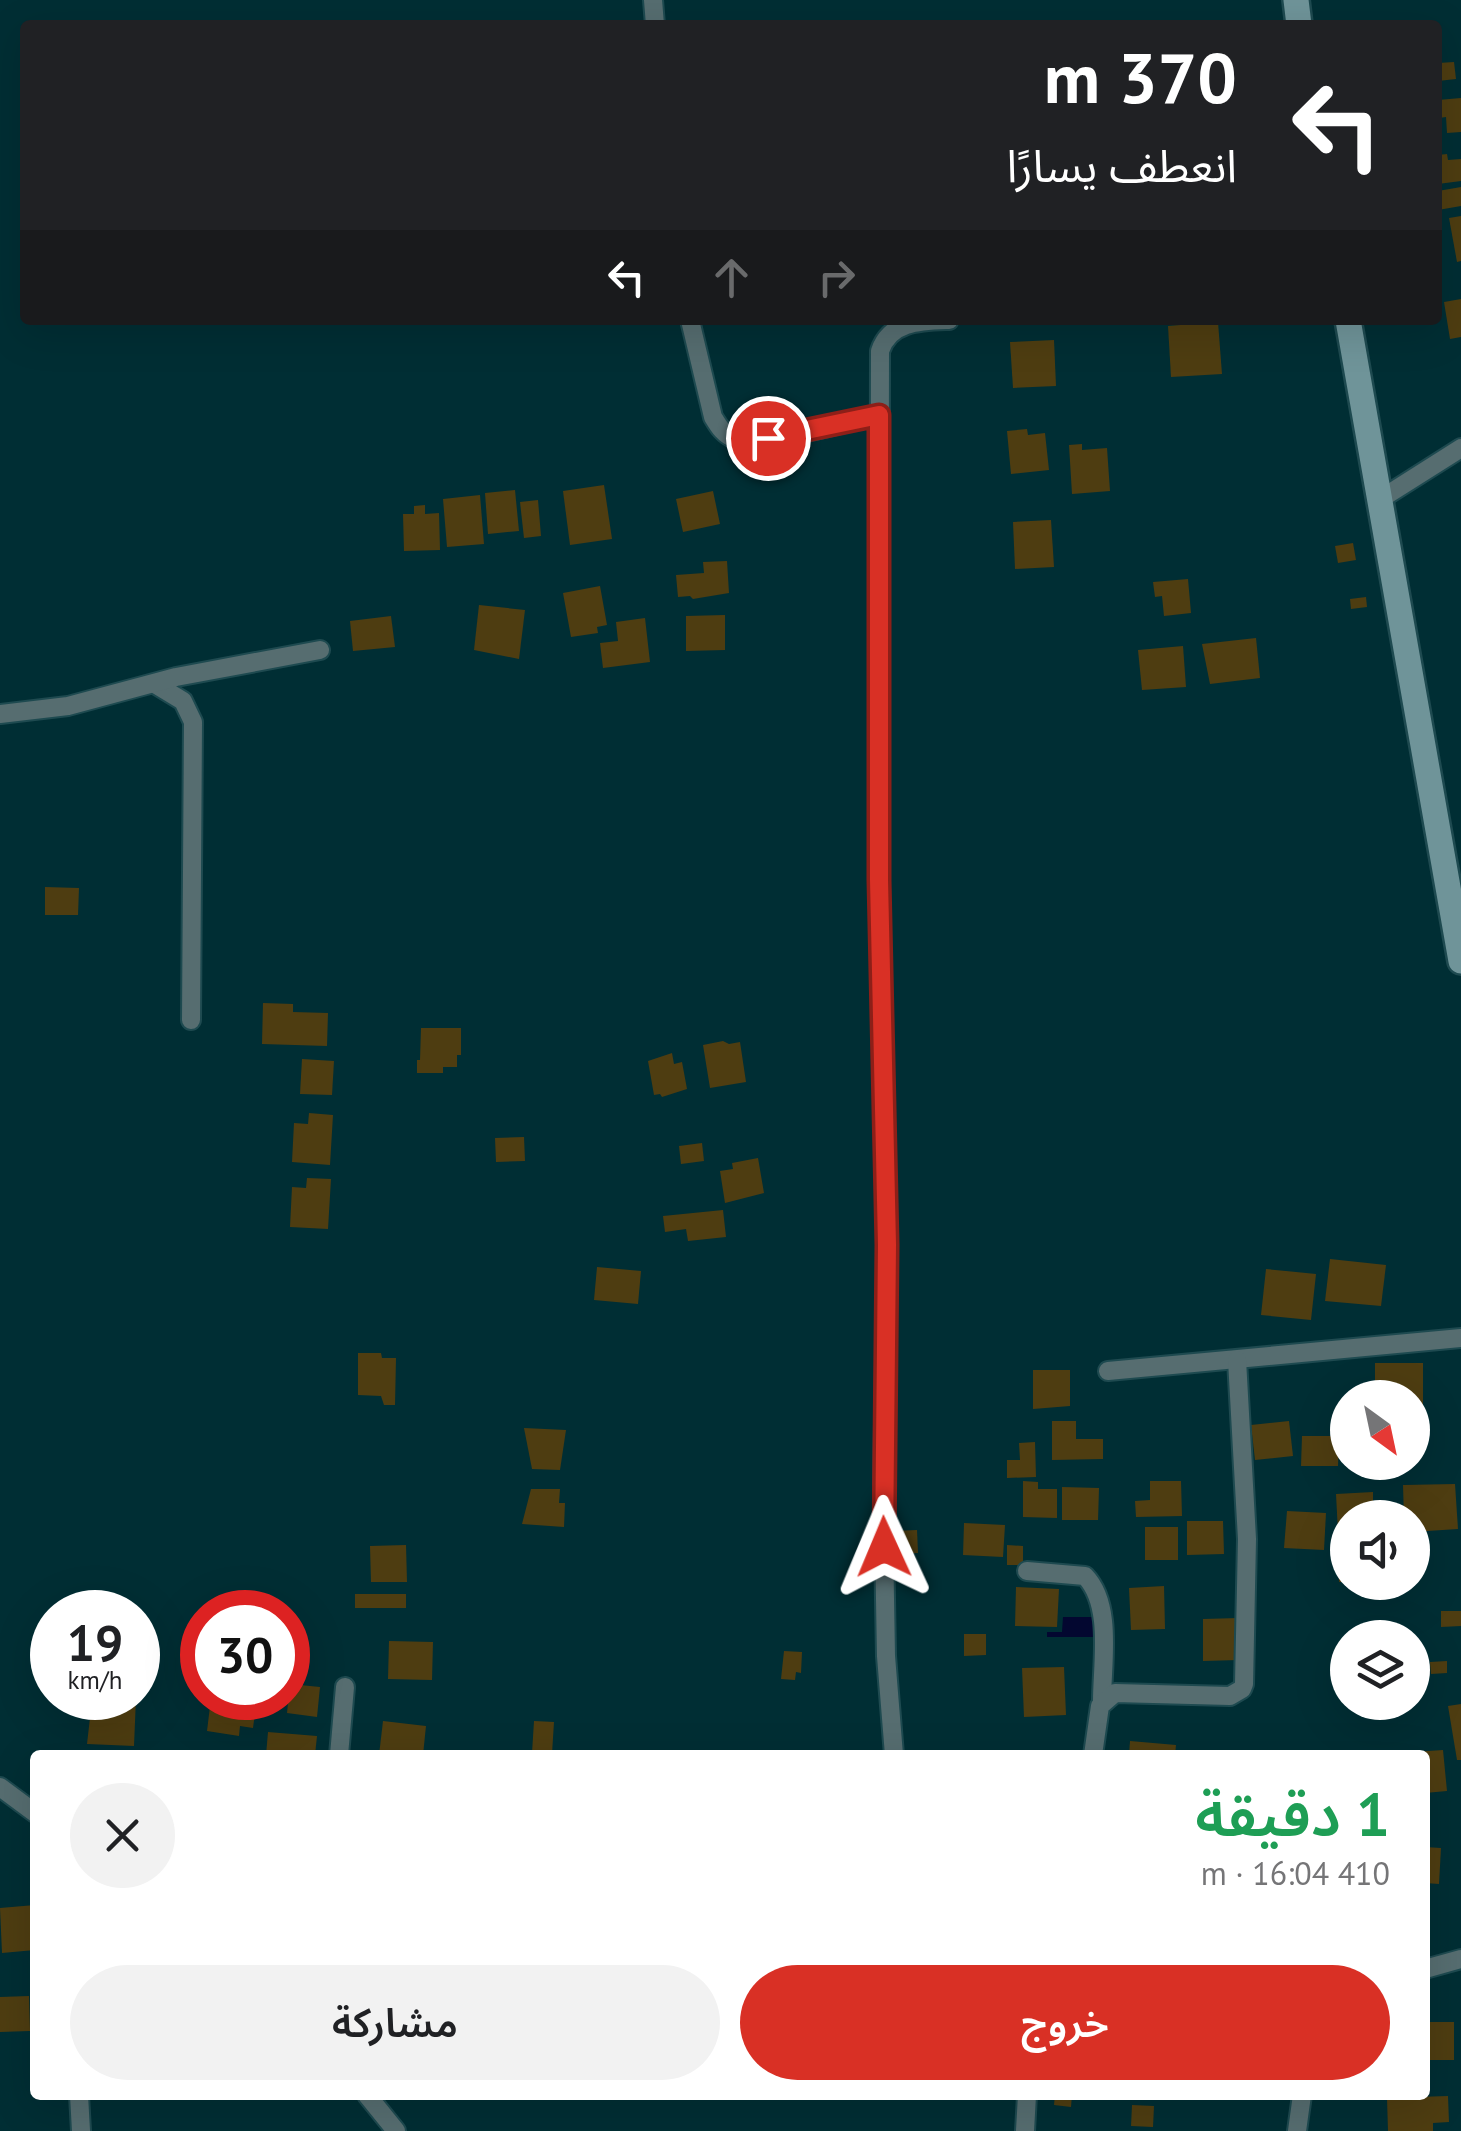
<!DOCTYPE html>
<html lang="ar">
<meta charset="utf-8">
<style>
body{margin:0;font-family:"PT Sans","Noto Sans Arabic",sans-serif;background:#f2f2f2;color:#202124;direction:rtl;height:100vh;display:flex;flex-direction:column;font-size:38px;white-space:nowrap}
*{box-sizing:border-box;margin:0}
p{font-size:32px;color:#757577}
.icon{flex:none;width:55px;height:55px;fill:none;stroke:currentColor;stroke-width:2;stroke-linecap:round;stroke-linejoin:round}
.map{position:relative;flex:1;overflow:hidden;direction:ltr}
.details{position:absolute;left:30px;top:1750px;width:1400px;height:350px;display:flex;flex-direction:column;background:#fff;border-radius:10px;box-shadow:0 10px 40px #0002;direction:rtl}
.details>*{flex:none}
.guide{position:absolute;left:20px;top:20px;width:1422px;height:305px;border-radius:10px;box-shadow:0 10px 40px #0002;direction:rtl;background:#202124;color:#fff;overflow:hidden}
.needle{width:65px;rotate:147deg}
.tools{position:absolute;left:1330px;top:1380px;display:grid;gap:20px}
.tools a{display:grid;place-items:center;width:100px;height:100px;border-radius:50%;background:#fff;box-shadow:0 10px 40px #0002;font-size:50px}
.speed{position:absolute;left:30px;top:1590px;display:flex;gap:20px;font-size:50px;font-weight:700;text-align:center}
.speed>*{display:grid;place-content:center;width:130px;height:130px;border-radius:50%;background:#fff;box-shadow:0 10px 40px #0002;line-height:1}
.speed small{font-size:25px;font-weight:400}
.speed .limit{border:15px solid #d22;background:#fff;color:#111}
.pin{position:absolute;display:grid;place-items:center;width:85px;height:85px;color:#fff;margin:-42px;border:5px solid #fff;border-radius:50%;box-shadow:0 2px 10px #0007}
.me{position:absolute;width:110px;margin:-55px;rotate:359deg;stroke-linejoin:round;filter:drop-shadow(0 0 8px #0008)}
.turn{display:flex;align-items:center;gap:35px;height:210px;padding:0 40px;font-size:45px}
.turn .icon{width:130px;height:130px;stroke-width:2.5}
.turn b{display:block;font-size:70px;line-height:85px}
.lanes{display:flex;align-items:center;height:95px;padding:0 40px;background:#0003;justify-content:center;gap:50px;direction:ltr}
.lanes .off{opacity:.35}
.round{display:grid;place-items:center;flex:none;width:105px;height:105px;border-radius:52px;background:#f2f2f2}
.headline{display:flex;align-items:center;justify-content:space-between;height:170px;padding:0 40px}
h1{font-size:60px;font-weight:600;line-height:75px;color:#1e9e55}
.action{display:flex;gap:20px;margin-top:auto;padding:20px 40px}
.action a{flex:1;height:115px;border-radius:60px;background:#d93025;color:#fff;font-size:40px;font-weight:600;line-height:115px;text-align:center}
.action a+a{background:#f2f2f2;color:#202124}
.map>svg:first-child{display:block}
.water{fill:#030730}
.building{fill:#4e3d11}
.lines{fill:none;stroke-linecap:round;stroke-linejoin:round}
.street-casing{stroke:#1e4a50;stroke-width:22}
.secondary-casing{stroke:#1e4a50;stroke-width:30}
.street{stroke:#566d70;stroke-width:18}
.secondary{stroke:#6f9499;stroke-width:25}
.route-casing{stroke:#8d1f18;stroke-width:25}
.route{stroke:#d93025;stroke-width:18}
</style>
<div class="map">
<svg width="1461" height="2131" viewBox="0 0 1461 2131">
<rect width="100%" height="100%" fill="#002e34"/>
<polygon class="water" points="1063,1617 1100,1617 1100,1637 1047,1637 1047,1632 1062,1632"/>
<g class="building">
<polygon points="1454,62 1456,79 1438,81 1438,63"/>
<polygon points="1461,98 1461,132 1447,133 1446,117 1439,118 1438,100"/>
<polygon points="1447,154 1448,160 1461,159 1461,181 1438,184 1438,155"/>
<polygon points="1461,187 1461,206 1438,210 1438,191"/>
<polygon points="1461,216 1461,261 1457,262 1449,218"/>
<polygon points="1461,299 1461,337 1450,339 1444,302"/>
<polygon points="1218,322 1222,374 1171,377 1168,326"/>
<polygon points="1054,340 1056,386 1013,388 1010,342"/>
<polygon points="1027,429 1028,435 1045,433 1049,470 1011,474 1007,431"/>
<polygon points="1082,444 1082,450 1107,448 1110,491 1072,494 1069,445"/>
<polygon points="604,485 612,539 570,545 563,491"/>
<polygon points="515,490 519,531 488,534 485,493"/>
<polygon points="713,491 720,524 683,532 676,499"/>
<polygon points="480,495 484,544 447,547 443,499"/>
<polygon points="538,500 541,536 524,538 520,502"/>
<polygon points="425,505 425,514 439,513 440,550 404,551 403,514 414,514 414,506"/>
<polygon points="1051,520 1054,567 1015,569 1013,522"/>
<polygon points="1353,543 1356,560 1338,563 1335,546"/>
<polygon points="727,561 729,593 693,599 690,596 678,597 676,575 704,573 703,562"/>
<polygon points="1188,579 1191,613 1164,616 1162,596 1155,597 1153,582"/>
<polygon points="600,586 607,625 597,627 598,633 571,637 563,593"/>
<polygon points="1366,597 1367,607 1351,609 1350,599"/>
<polygon points="479,605 525,610 519,659 474,650"/>
<polygon points="725,615 725,650 686,651 686,616"/>
<polygon points="391,616 395,647 353,651 350,621"/>
<polygon points="645,618 650,662 603,668 600,643 618,641 616,622"/>
<polygon points="1256,638 1260,678 1210,684 1202,644"/>
<polygon points="1183,646 1186,687 1142,690 1138,650"/>
<polygon points="45,887 79,888 78,915 45,915"/>
<polygon points="263,1003 293,1004 293,1012 328,1013 327,1046 262,1044"/>
<polygon points="421,1028 461,1028 461,1055 457,1055 457,1067 443,1067 443,1073 417,1073 417,1060 420,1060"/>
<polygon points="723,1041 729,1044 740,1042 746,1082 710,1088 703,1045"/>
<polygon points="672,1053 674,1064 682,1062 687,1089 662,1097 660,1094 654,1095 648,1061"/>
<polygon points="302,1059 334,1061 332,1095 300,1094"/>
<polygon points="309,1113 333,1115 330,1165 292,1162 294,1123 308,1124"/>
<polygon points="524,1137 525,1161 496,1162 495,1138"/>
<polygon points="702,1143 704,1161 681,1164 679,1146"/>
<polygon points="758,1158 764,1193 725,1203 720,1171 733,1169 732,1163"/>
<polygon points="307,1178 331,1179 328,1229 290,1227 292,1187 306,1188"/>
<polygon points="723,1210 726,1237 688,1241 686,1229 665,1232 663,1216"/>
<polygon points="1330,1259 1386,1265 1381,1306 1325,1301"/>
<polygon points="597,1267 641,1271 638,1304 594,1300"/>
<polygon points="1266,1269 1316,1274 1311,1320 1261,1315"/>
<polygon points="358,1353 381,1353 382,1358 396,1358 395,1405 384,1405 381,1396 358,1395"/>
<polygon points="1375,1363 1423,1363 1423,1413 1412,1413 1412,1398 1375,1398"/>
<polygon points="1033,1370 1070,1370 1070,1406 1033,1409"/>
<polygon points="1052,1421 1076,1421 1076,1439 1103,1439 1103,1459 1052,1460"/>
<polygon points="1289,1421 1293,1456 1255,1460 1251,1425"/>
<polygon points="524,1428 566,1430 560,1470 532,1469"/>
<polygon points="1302,1436 1339,1436 1338,1466 1301,1466"/>
<polygon points="1035,1442 1036,1477 1007,1478 1007,1460 1020,1460 1019,1443"/>
<polygon points="1023,1481 1038,1482 1038,1489 1057,1489 1057,1518 1023,1517"/>
<polygon points="1150,1481 1181,1481 1182,1516 1136,1517 1135,1501 1150,1500"/>
<polygon points="1455,1484 1458,1529 1412,1532 1412,1518 1404,1518 1403,1485"/>
<polygon points="1062,1487 1099,1488 1098,1520 1062,1520"/>
<polygon points="531,1489 560,1489 559,1503 565,1503 564,1527 522,1524"/>
<polygon points="1373,1492 1373,1504 1385,1504 1386,1518 1348,1518 1348,1531 1338,1532 1336,1494"/>
<polygon points="1287,1511 1326,1513 1324,1550 1284,1548"/>
<polygon points="1187,1521 1223,1521 1224,1554 1187,1555"/>
<polygon points="964,1523 1005,1525 1003,1557 963,1555"/>
<rect x="1145" y="1527" width="33" height="33"/>
<polygon points="917,1530 918,1553 895,1554 894,1531"/>
<polygon points="1348,1541 1348,1582 1339,1582 1337,1542"/>
<polygon points="406,1545 407,1582 371,1582 370,1546"/>
<polygon points="1007,1545 1023,1546 1023,1565 1007,1565"/>
<polygon points="1164,1586 1165,1629 1131,1630 1129,1588"/>
<polygon points="1016,1587 1059,1589 1057,1627 1015,1626"/>
<rect x="355" y="1594" width="51" height="14"/>
<polygon points="1441,1611 1461,1611 1461,1626 1441,1627"/>
<polygon points="1239,1618 1239,1660 1203,1661 1203,1619"/>
<polygon points="964,1634 986,1634 986,1655 964,1656"/>
<polygon points="389,1641 433,1642 432,1680 388,1679"/>
<polygon points="784,1651 802,1652 801,1673 796,1672 795,1680 781,1679"/>
<polygon points="1447,1661 1447,1673 1431,1674 1430,1662"/>
<polygon points="1064,1667 1066,1715 1024,1717 1022,1668"/>
<polygon points="290,1684 320,1687 317,1717 287,1713"/>
<polygon points="104,1698 136,1698 134,1746 87,1744 92,1700 104,1700"/>
<polygon points="211,1698 257,1698 253,1728 240,1726 239,1736 207,1731"/>
<polygon points="1461,1704 1461,1760 1457,1760 1448,1706"/>
<polygon points="383,1721 426,1726 423,1755 379,1755"/>
<polygon points="534,1721 554,1722 552,1754 532,1753"/>
<polygon points="268,1732 317,1736 315,1755 266,1755"/>
<polygon points="1130,1741 1176,1745 1175,1755 1129,1755"/>
<polygon points="1443,1750 1447,1791 1425,1793 1425,1755 1413,1755 1413,1752"/>
<polygon points="1425,1847 1441,1848 1439,1884 1425,1883"/>
<polygon points="35,1905 35,1950 2,1953 0,1908"/>
<polygon points="29,1996 30,2031 0,2032 0,1997"/>
<rect x="1425" y="2022" width="29" height="38"/>
<polygon points="1055,2095 1072,2095 1071,2107 1054,2105"/>
<polygon points="1448,2096 1449,2122 1433,2123 1433,2131 1388,2131 1387,2098"/>
<polygon points="1132,2105 1154,2106 1153,2127 1131,2126"/>
</g>
<g class="lines">
<g class="street-casing">
<g id="street">
<polyline points="653,0 655,25"/>
<path d="M690,320L713,417C719,427 724,435 735,439C760,447 849,421 879,415"/>
<polyline points="1379,500 1461,448"/>
<polyline points="155,684 183,701 193,722 191,1020"/>
<polyline points="0,714 68,706 176,677 320,650"/>
<polyline points="1108,1371 1461,1338"/>
<path d="M1027,1571L1085,1576C1113,1605 1102,1663 1102,1701"/>
<polyline points="339,1755 345,1687"/>
<path d="M894,1755L886,1656L883,1483L887,1245L879,880L880,351C890,321 921,321 949,320"/>
<polyline points="1093,1755 1100,1706 1115,1693 1230,1696 1242,1689 1244,1684 1247,1539 1237,1360"/>
<polyline points="0,1787 35,1813"/>
<polyline points="1425,1969 1461,1959"/>
<polyline points="79,2095 81,2131"/>
<polyline points="367,2095 396,2131"/>
<polyline points="1025,2131 1027,2095"/>
<polyline points="1297,2131 1302,2095"/>
</g>
</g>
<g class="secondary-casing">
<g id="secondary">
<polyline points="1296,0 1299,25"/>
<polyline points="1348,320 1461,961"/>
</g>
</g>
<use href="#street" class="street"/>
<use href="#secondary" class="secondary"/>
</g>
<g class="lines">
<g class="route-casing">
<polyline id="route" points="768,438 879,415 879,880 887,1245 884,1547"/>
</g>
<use href="#route" class="route"/>
</g>
</svg>
<div class="tools">
<a><svg class="needle" viewBox="-14 -14 28 28"><path d="M0-13l5 13h-10z" fill="#e53935"/><path d="M0 13l5-13h-10z" fill="#757577"/></svg></a>
<a><svg class="icon" aria-label="sound" viewBox="0 0 24 24"><path d="M4 9h4l5-4v14l-5-4H4zM17 9q2 3 0 6"/></svg></a>
<a><svg class="icon" aria-label="layers" viewBox="0 0 24 24"><path d="M12 4l9 5-9 5-9-5zM3 14l9 5 9-5"/></svg></a>
</div>
<div class="speed"><div>19<small>km/h</small></div><div class="limit">30</div></div>
<div class="pin" style="left:768px;top:438px;background:#d93025"><svg class="icon" aria-label="arrive" viewBox="0 0 24 24"><path d="M6 21V4h12l-3 4 3 4H6"/></svg></div>
<svg class="me" style="left:884px;top:1547px" viewBox="-20 -20 40 40"><path d="M0-17L14 15 0 8-14 15z" fill="#d93025" stroke="#fff" stroke-width="4"/></svg>
<div class="guide">
<div class="turn"><svg class="icon" aria-label="left" viewBox="0 0 24 24"><path d="M17 20v-9H6M10 6l-5 5 5 5"/></svg><div><b>370 m</b>انعطف يسارًا</div></div>
<div class="lanes"><svg class="icon" aria-label="left" viewBox="0 0 24 24"><path d="M17 20v-9H6M10 6l-5 5 5 5"/></svg><svg class="icon off" aria-label="ahead" viewBox="0 0 24 24"><path d="M12 20V5M6 11l6-6 6 6"/></svg><svg class="icon off" aria-label="right" viewBox="0 0 24 24"><path d="M7 20v-9h11M14 6l5 5-5 5"/></svg></div>
</div>
<section class="details">
<div class="headline"><div><h1>1 دقيقة</h1><p>410 m · 16:04</p></div><a class="round"><svg class="icon" aria-label="close" viewBox="0 0 24 24"><path d="M6 6l12 12M18 6L6 18"/></svg></a></div>
<div class="action"><a>خروج</a><a>مشاركة</a></div>
</section>
</div>
